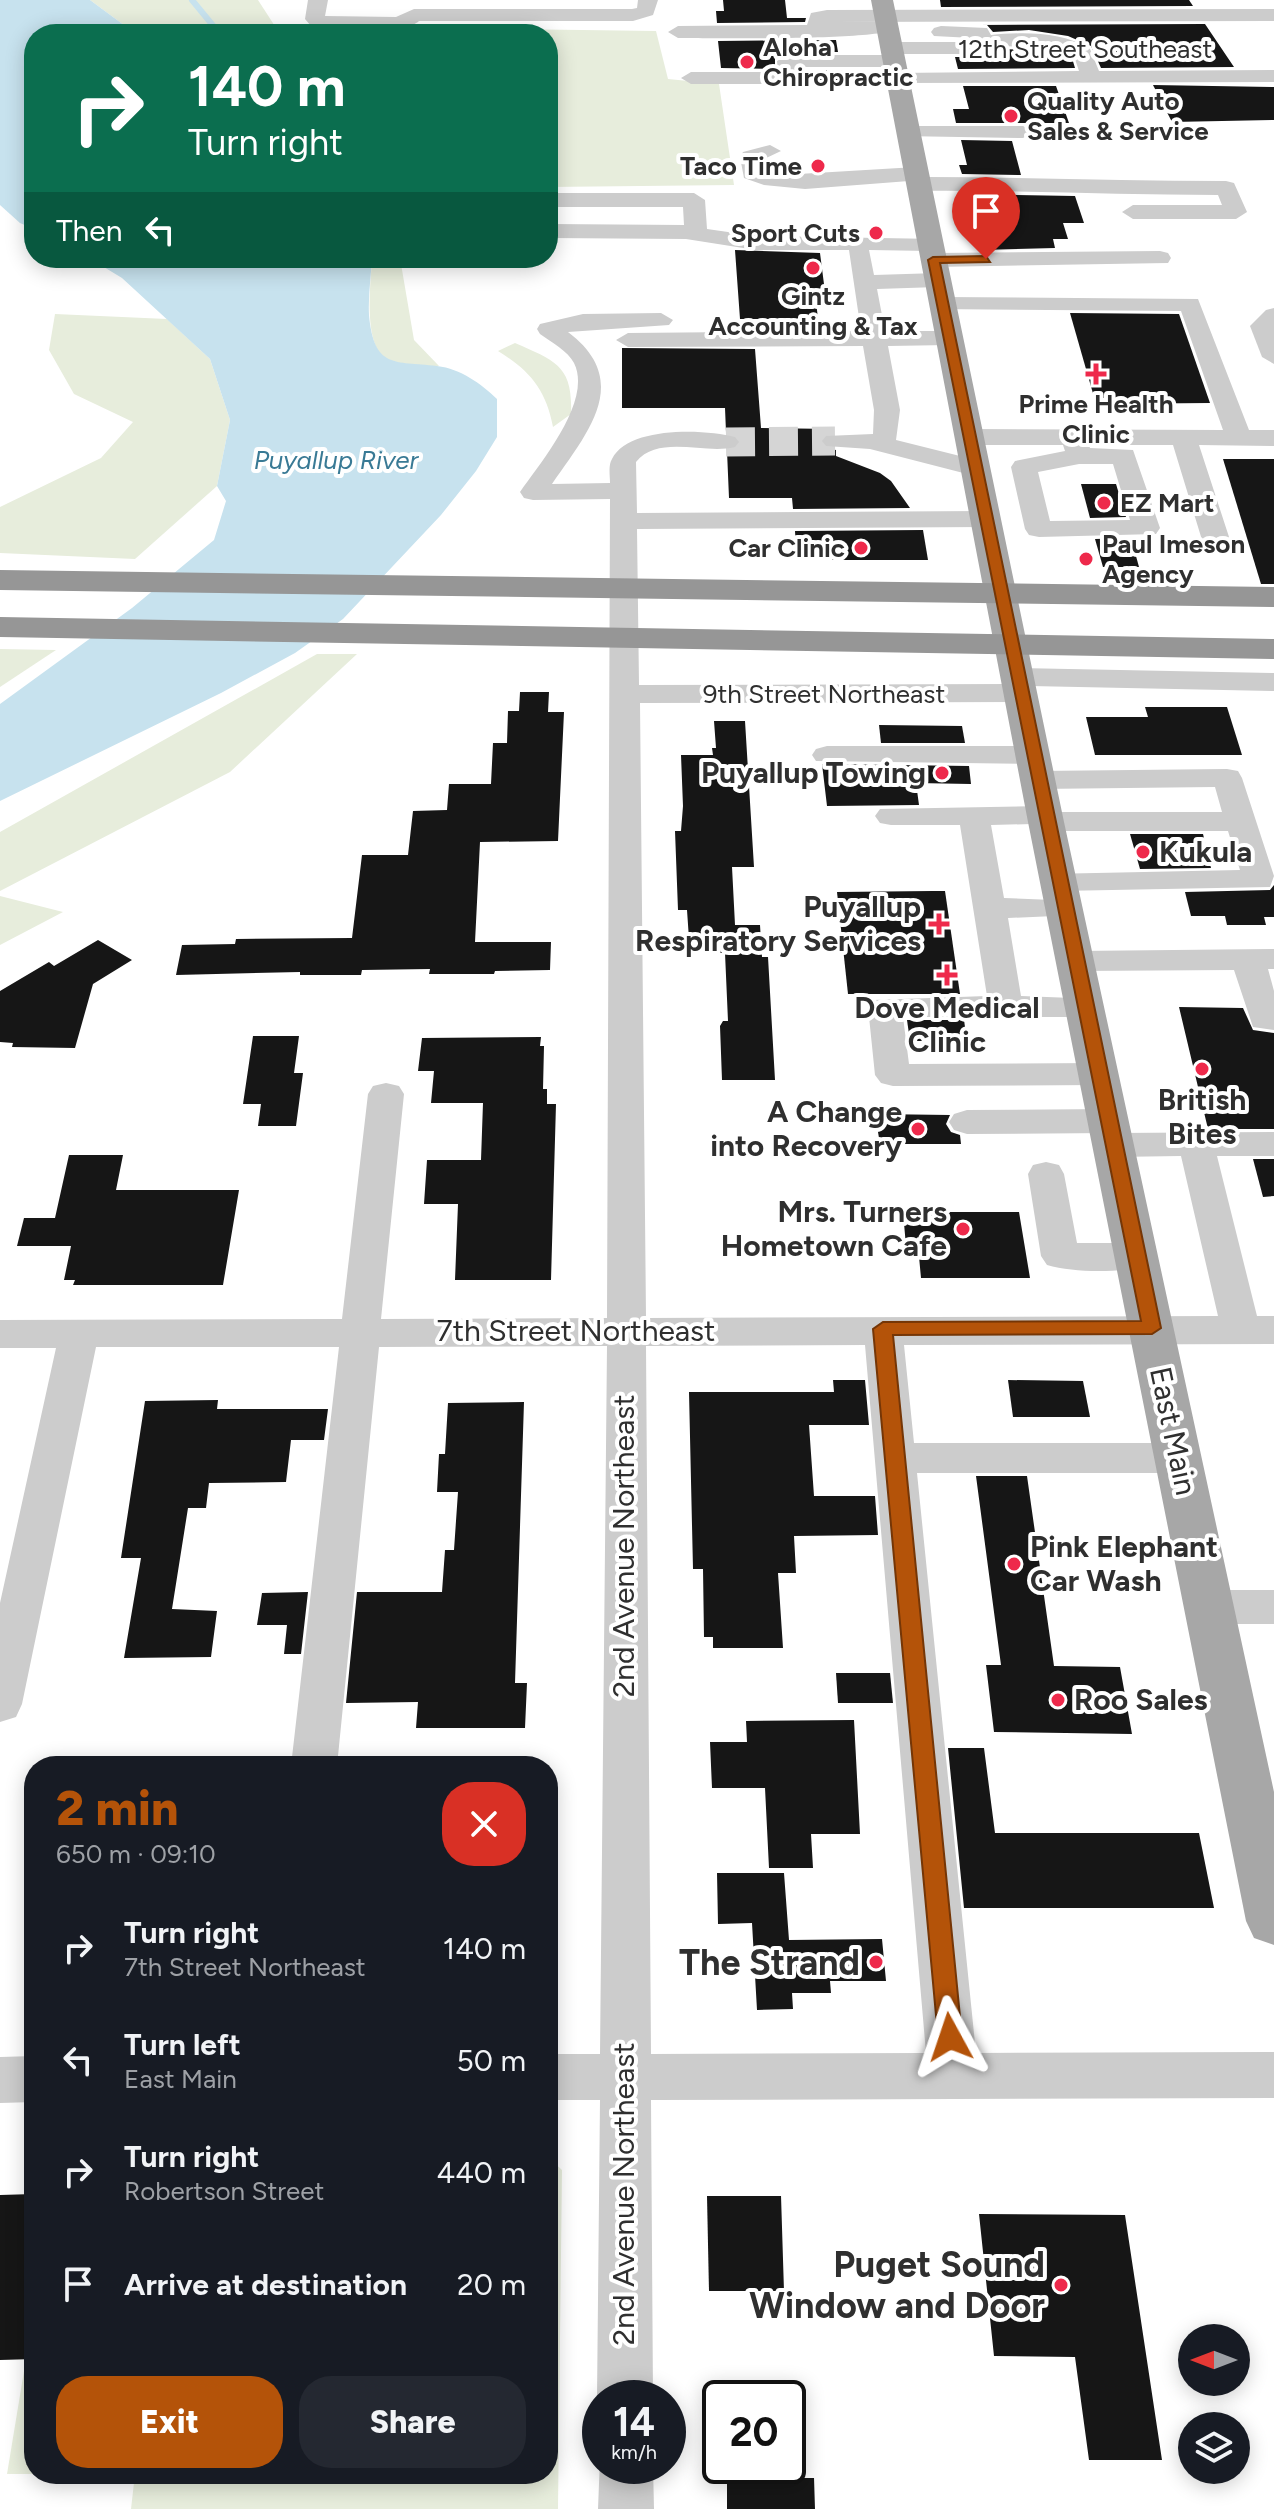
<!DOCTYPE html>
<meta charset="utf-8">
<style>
body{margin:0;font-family:Figtree,sans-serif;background:#242831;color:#f1f3f6;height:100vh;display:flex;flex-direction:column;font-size:30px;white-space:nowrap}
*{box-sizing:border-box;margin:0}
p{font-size:26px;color:#9ea1a6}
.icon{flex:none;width:44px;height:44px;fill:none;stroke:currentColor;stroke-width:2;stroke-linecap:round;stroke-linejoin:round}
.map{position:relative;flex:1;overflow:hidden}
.drawer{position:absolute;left:24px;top:1756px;width:534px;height:728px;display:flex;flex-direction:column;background:#171b24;border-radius:32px;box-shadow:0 4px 20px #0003}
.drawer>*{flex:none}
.top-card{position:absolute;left:24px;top:24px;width:534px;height:244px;border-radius:32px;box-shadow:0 4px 20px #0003;background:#0b6e4f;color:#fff;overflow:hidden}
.needle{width:52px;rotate:270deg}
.tools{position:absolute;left:1178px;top:2324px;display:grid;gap:16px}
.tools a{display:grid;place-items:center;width:72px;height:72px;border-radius:50%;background:#171b24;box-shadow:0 4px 20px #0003;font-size:40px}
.speed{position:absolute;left:582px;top:2380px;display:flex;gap:16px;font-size:40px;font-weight:700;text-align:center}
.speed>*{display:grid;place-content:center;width:104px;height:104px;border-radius:50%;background:#171b24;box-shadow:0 4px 20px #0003;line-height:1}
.speed small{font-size:20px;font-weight:400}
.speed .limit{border:4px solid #111;border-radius:12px;background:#fff;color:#111}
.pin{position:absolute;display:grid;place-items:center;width:68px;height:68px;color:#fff;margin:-82px -34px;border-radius:50% 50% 50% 0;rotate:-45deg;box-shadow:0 0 8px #0007}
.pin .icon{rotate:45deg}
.me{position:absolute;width:88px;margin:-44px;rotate:355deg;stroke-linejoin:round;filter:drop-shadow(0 0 6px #0008)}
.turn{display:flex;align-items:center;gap:28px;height:168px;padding:0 32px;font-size:36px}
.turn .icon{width:104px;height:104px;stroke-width:2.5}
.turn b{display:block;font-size:56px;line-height:68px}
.then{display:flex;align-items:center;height:76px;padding:0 32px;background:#0003;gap:16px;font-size:30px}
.round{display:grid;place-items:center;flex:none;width:84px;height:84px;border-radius:32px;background:#242831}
.head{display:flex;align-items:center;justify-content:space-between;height:136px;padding:0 32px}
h1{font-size:48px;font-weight:800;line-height:60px;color:#b45309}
.button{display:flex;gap:16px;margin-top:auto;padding:16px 32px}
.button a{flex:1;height:92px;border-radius:32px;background:#b45309;color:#fff;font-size:32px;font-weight:800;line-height:92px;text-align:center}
.button a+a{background:#242831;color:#f1f3f6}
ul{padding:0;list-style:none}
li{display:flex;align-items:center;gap:24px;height:112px;padding:0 32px}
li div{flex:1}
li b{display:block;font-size:30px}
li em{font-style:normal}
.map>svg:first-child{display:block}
.green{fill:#e7eddc}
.water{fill:#c7e2ee}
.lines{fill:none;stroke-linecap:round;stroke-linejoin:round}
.stream{stroke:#c7e2ee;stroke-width:6}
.building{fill:#161616}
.minor-tunnel{stroke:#d5d5d5;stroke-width:29;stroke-dasharray:29 14;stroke-linecap:butt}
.minor{fill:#ccc;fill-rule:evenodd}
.major{fill:#a7a7a7;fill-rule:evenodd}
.highway{fill:#969696;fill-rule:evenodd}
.route{fill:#b45309;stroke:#753606;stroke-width:2}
.poi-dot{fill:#ee294b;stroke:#fff;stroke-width:3}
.labels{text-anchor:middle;stroke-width:8;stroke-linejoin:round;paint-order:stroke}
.far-poi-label{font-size:26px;font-weight:bold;fill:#2f2f2f;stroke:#fff;text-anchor:start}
.far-street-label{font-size:26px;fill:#2f2f2f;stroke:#fff}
.far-water-label{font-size:26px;font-style:italic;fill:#397a95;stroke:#fff}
.poi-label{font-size:30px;font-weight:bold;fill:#2f2f2f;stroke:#fff;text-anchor:end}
.street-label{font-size:30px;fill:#2f2f2f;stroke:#fff}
.near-poi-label{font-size:36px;font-weight:bold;fill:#2f2f2f;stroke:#fff;text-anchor:end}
</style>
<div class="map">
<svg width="1274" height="2509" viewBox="0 0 1274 2509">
<rect width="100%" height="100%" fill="#fff"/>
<g class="green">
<polygon points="90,0 258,0 280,34 136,34"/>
<polygon points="298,26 656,31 668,79 719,84 734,185 548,187 548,34 311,34"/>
<path d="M372,258H400L414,340L439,366C423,366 403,369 388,361C362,346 371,283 372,258Z"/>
<polygon points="55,314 167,319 210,359 230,420 217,486 135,559 0,553 0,507 101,458 133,422 74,394 49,350"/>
<path d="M515,343C556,361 573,366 571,414L553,427C546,389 529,370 498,351Z"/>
<polygon points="0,649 56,650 0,687"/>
<polygon points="317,654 357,654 230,772 0,891 0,832"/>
<polygon points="0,896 63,912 0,945"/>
<polygon points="548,2157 562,2170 558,2509 131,2509 135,2474 548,2474"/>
<polygon points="34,2370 34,2474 7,2474 24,2371"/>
</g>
<g class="water">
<polygon points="0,0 90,0 136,34 34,34 34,229 20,223 0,205"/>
<path d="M89,258H372C371,276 368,297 369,315C374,369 394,361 437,366C461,369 480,383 497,399V437L476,471L441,515L343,619L295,653L221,693L0,801V704L132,608L214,540L226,501L217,486L230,420L210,359L122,278Z"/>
</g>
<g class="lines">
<polyline class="stream" points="192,0 220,34"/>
</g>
<g class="building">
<polygon points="723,0 785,0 787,18 806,18 805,22 717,23 716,11 724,11"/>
<polygon points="940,0 1189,0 1193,6 941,7"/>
<polygon points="1205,24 1234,67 1101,68 1091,46 1068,36 1029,30 993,32 987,25 979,25"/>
<polygon points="836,40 838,52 787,52 775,58 775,69 721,68 718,41"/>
<polygon points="996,49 1051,50 1072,58 1075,68 958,69 955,57 986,57"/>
<polygon points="801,70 842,70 844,83 799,83"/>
<polygon points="1153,85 1274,87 1274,120 1172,122"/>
<polygon points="963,86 1056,86 1069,123 956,123 953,109 969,109"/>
<polygon points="961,140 1012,141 1021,175 962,174 959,165 967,165"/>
<polygon points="966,194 1075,196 1084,223 1063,223 1068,239 1053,239 1055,248 980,250"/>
<polygon points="735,250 820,253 825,292 815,292 818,319 740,319"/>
<polygon points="1070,313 1179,314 1210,403 1096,404"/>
<polygon points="622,348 755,349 761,428 833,429 834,433 826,433 820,439 824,448 836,450 836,456 880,473 891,481 910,508 793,509 792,498 729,498 727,451 737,449 742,442 737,435 726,432 725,408 622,408"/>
<polygon points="1223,459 1274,459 1274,584 1261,584"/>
<polygon points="1081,484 1116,484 1126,517 1090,518"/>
<polygon points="923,530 928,560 797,560 795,531"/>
<polygon points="1131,538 1139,567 1103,567 1095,539"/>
<polygon points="520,692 549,692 548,712 564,712 558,841 480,842 475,942 551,942 550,970 495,971 494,974 429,974 430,969 362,970 361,975 300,975 300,972 176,975 182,945 235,944 236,939 352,938 362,855 408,855 413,811 447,810 449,784 491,784 493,743 507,743 508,711 519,711"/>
<polygon points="1145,707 1227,707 1242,755 1095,755 1086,717 1148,717"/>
<polygon points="714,721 745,721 754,867 732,867 735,925 760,925 762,957 768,957 775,1080 722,1080 720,1026 723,1021 728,1021 725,953 702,953 701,939 689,939 687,910 678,910 675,831 681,831 683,806 681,755 713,755 712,748 716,748"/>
<polygon points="879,725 962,726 965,743 881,743"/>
<polygon points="822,764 969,766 971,784 916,783 919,805 827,806"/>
<polygon points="1130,834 1203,834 1211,868 1140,869"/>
<polygon points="1274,885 1274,917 1264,917 1266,925 1227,925 1225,916 1191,916 1185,892 1270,890"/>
<polygon points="932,891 945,891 960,994 848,994 837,892"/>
<polygon points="98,940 132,960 93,984 75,1048 12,1047 13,1043 0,1042 0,991 49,962 54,966"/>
<polygon points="1179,1007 1243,1008 1253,1030 1274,1033 1274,1129 1208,1129"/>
<polygon points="907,1020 964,1020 967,1041 910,1041"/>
<polygon points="253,1036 299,1036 294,1073 303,1073 296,1126 258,1126 261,1104 243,1104"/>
<polygon points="541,1037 540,1046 544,1046 543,1089 547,1089 547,1104 556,1104 551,1280 455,1280 458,1204 424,1204 427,1160 481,1160 483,1103 431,1103 434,1071 418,1071 422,1038"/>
<polygon points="875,1114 950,1115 946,1124 951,1132 960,1135 961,1144 880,1144"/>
<polygon points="69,1155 123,1155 116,1190 239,1190 223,1285 73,1285 75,1280 64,1280 71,1246 17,1246 24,1218 55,1218"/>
<polygon points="1253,1159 1274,1159 1274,1196 1263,1197"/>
<polygon points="903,1212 1019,1212 1030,1278 921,1278 918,1246 906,1246"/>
<polygon points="833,1380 865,1380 869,1425 809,1425 814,1496 875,1496 878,1535 794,1536 796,1573 778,1573 783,1648 713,1648 713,1637 704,1637 703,1569 693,1569 689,1392 834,1392"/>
<polygon points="1008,1380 1083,1381 1090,1417 1013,1417"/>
<polygon points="218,1400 217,1409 328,1409 324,1440 291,1440 286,1482 209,1483 206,1508 188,1508 172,1609 217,1611 211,1657 124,1658 141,1558 121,1558 145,1401"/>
<polygon points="524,1402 515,1683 527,1683 525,1728 416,1728 418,1702 346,1703 357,1592 442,1592 445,1550 454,1550 458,1492 437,1492 439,1454 445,1454 448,1403"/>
<polygon points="976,1476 1027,1476 1054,1666 1120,1667 1132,1734 994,1732 986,1665 1001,1665"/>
<polygon points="308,1592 301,1654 284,1654 287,1625 257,1625 262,1593"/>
<polygon points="836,1673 890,1673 893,1703 838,1703"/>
<polygon points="854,1720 860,1834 811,1834 813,1868 769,1868 765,1788 712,1788 710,1742 747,1742 746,1721"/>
<polygon points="948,1748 984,1748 995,1833 1199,1833 1214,1908 964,1908"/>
<polygon points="717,1873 784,1873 789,1940 882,1939 886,1981 830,1981 831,1993 792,1993 793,2009 757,2010 752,1923 718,1924"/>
<polygon points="34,2194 34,2359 0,2360 0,2195"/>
<polygon points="707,2196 781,2196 784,2291 709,2291"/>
<polygon points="979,2214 1125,2215 1162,2460 1089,2460 1075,2357 994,2356"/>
<polygon points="727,2478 814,2478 815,2509 727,2509"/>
</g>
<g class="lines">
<polyline class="minor-tunnel" points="726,442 835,441"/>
<g class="minor">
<path d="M308,0H328L325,16L396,17L414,9H632L637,8L638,0H658L653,15L633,21H419C407,34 330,31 311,26L305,19Z"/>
<path d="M1274,9V21L830,22H887L897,28C885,41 709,38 678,38L668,32L678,26L807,25L811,13L827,10Z"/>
<path d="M941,26L987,28L991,35C1023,32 1061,31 1090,49L1099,71L1274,70V82L890,83L887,79L890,75L897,73L1079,71L1074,56L1052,47L994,46L992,52L985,54H891L881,48L891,42H973L972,38L934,36L931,32L934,28Z"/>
<polygon points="787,55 894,55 904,61 894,67 798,67 799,78 789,84 691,84 681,78 691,72 778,72 777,61"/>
<polygon points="908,126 1023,126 1034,132 1023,138 901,136 897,132 901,128"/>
<path d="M770,145L781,151L762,160L763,170L782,175L916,167L924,169L925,177C1025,177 1125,181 1226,181L1234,183L1247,212L1236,219H1133L1122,212L1133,205H1222L1218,195C1118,195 1018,190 918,191L910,189L909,181L805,189L764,185L744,178L740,157L743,152Z"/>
<polygon points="548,193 694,193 705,200 707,229 756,236 938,239 941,244 938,249 930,251 869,250 874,275 938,273 950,280 938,287 877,289 885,331 949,331 961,338 949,345 888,346 900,410 896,440 984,462 988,468 975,476 870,449 826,446 822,441 826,436 873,434 874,410 863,346 628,347 616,340 628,333 861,331 849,250 756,250 686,239 548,238 548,224 684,225 683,207 548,207"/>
<polygon points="1160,251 1168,253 1171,258 1168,263 933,267 921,260 933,253"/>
<path d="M942,297L1198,299L1249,430H1274V446L1199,445L1230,540L1226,546H1206L1202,540L1173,445H1089L1090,448L1133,450L1160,528L1156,534L1039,537L1029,535L1025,529L1011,467L1015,461L1065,451L1063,445H969L956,437L969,429L1223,430L1181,311L934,309L930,304ZM1079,464H1113L1130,520L1050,521L1038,472Z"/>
<polygon points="1274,308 1274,364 1262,357 1250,326 1266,310"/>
<path d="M661,313L673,320L669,325L568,332C633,381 588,432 552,484L610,483C610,476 608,465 612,459C628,426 705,429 735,437L739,442L735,447C705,455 659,434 636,462L637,513L986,511L996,513L999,519L996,525L986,527L637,529L639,685L1011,684L1003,677L1008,671L1018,668L1274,673V691L1030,686L1037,693L1032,699L1022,702L640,703L646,1318L1218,1316L1181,1156L1114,1157L1101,1153L1096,1145L1101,1137L1114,1133L1274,1132V1156H1217L1257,1316H1274V1344L904,1345L914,1443H1178L1193,1447L1199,1458L1193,1469L1178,1473H917L976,2053L1274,2052V2098L651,2100L653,2398H600V2404L597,2398L600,2100H548V2054H600L607,1346L379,1347L337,1766H291L339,1347H96L22,1704L16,1717L0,1722V1603L56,1348H0V1320L342,1319L368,1094L373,1086L386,1083L399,1086L404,1094L381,1319L607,1318L610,499L533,500L524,498L520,492C540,463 593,401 574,363C568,351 551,342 540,334L537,329L540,324L583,314ZM865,1345L926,2053L651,2054L646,1346Z"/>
<polygon points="827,746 1033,746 1044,749 1048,755 1044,761 1033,764 816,761 812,755 816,749"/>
<polygon points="1227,769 1238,771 1242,778 1274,876 1270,887 1059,891 1048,888 1043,881 1048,874 1240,870 1228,831 1046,831 1032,824 991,825 1004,898 1077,901 1081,908 1077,915 1008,918 1021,996 1098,999 1103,1006 1098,1013 1086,1017 903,1017 909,1064 1100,1063 1112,1066 1118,1074 1112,1082 1100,1085 893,1086 881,1083 875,1075 868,1007 873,1000 987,996 960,825 891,825 880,823 875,816 880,809 1045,806 1059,812 1222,812 1215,787 1038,789 1027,787 1023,780 1027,773 1038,771"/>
<polygon points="1274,949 1274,969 1268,969 1274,991 1274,1030 1253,1027 1234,970 1076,971 1064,968 1059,961 1064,954 1076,951"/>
<polygon points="1110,1109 1123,1113 1128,1121 1123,1129 1110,1133 967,1134 954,1130 949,1122 954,1114 967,1110"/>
<path d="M1046,1162L1059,1165L1064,1174L1077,1243H1137L1150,1247L1156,1256L1150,1265C1121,1273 1076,1273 1047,1265L1041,1256L1028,1174L1033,1165Z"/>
<polygon points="1210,1590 1274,1590 1274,1624 1210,1624 1195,1619 1188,1607 1195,1595"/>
<polygon points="34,2056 34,2102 0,2103 0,2057"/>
<polygon points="600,2458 600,2466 653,2466 654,2509 598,2509"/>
</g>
<polygon class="major" points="871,0 893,0 1064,822 1274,1792 1274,1945 1254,1938 1246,1921 1028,822"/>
<g class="highway">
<polygon points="0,570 1274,587 1274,607 0,590"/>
<polygon points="0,617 1274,639 1274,659 0,637"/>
</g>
</g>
<polygon class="route" points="986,256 990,262 940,263 1161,1328 1152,1334 893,1335 962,2037 958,2044 950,2047 941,2044 938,2037 873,1329 883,1322 1141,1321 928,260 933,257"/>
<g class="poi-dot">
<circle cx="747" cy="62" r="8"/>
<circle cx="1011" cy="116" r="8"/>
<circle cx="818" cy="166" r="8"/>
<circle cx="876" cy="233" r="8"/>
<circle cx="813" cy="268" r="8"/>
<path d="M1092 362h8v8h8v8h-8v8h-8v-8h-8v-8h8z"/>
<circle cx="1104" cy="503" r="8"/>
<circle cx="861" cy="548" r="8"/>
<circle cx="1086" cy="559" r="8"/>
<circle cx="942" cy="773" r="8"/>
<circle cx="1143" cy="852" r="8"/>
<path d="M935 912h8v8h8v8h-8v8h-8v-8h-8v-8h8z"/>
<path d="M943 963h8v8h8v8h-8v8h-8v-8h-8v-8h8z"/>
<circle cx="1202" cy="1069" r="8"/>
<circle cx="918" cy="1129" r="8"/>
<circle cx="963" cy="1229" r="8"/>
<circle cx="1014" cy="1564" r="8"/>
<circle cx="1058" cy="1700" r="8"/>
<circle cx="876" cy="1962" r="8"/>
<circle cx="1061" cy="2285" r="8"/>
</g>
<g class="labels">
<g class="far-poi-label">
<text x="763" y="56">Aloha<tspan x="763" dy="30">Chiropractic</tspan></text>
<text x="1027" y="110">Quality Auto<tspan x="1027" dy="30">Sales &amp; Service</tspan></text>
<text x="802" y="175" text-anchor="end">Taco Time</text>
<text x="860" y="242" text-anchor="end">Sport Cuts</text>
<text x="813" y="305" text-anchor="middle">Gintz<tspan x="813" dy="30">Accounting &amp; Tax</tspan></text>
<text x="1096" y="413" text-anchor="middle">Prime Health<tspan x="1096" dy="30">Clinic</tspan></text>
<text x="1120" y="512">EZ Mart</text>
<text x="1102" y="553">Paul Imeson<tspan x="1102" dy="30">Agency</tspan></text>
<text x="845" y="557" text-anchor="end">Car Clinic</text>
</g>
<g class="far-street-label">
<text x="1085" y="58">12th Street Southeast</text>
<text x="824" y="703">9th Street Northeast</text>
</g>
<g class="far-water-label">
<text x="336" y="469">Puyallup River</text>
</g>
<g class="poi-label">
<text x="926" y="783">Puyallup Towing</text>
<text x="1159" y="862" text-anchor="start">Kukula</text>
<text x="921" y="917">Puyallup<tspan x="921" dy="34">Respiratory Services</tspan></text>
<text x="947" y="1018" text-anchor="middle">Dove Medical<tspan x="947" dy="34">Clinic</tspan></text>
<text x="1202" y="1110" text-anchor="middle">British<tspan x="1202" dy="34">Bites</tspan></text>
<text x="902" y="1122">A Change<tspan x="902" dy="34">into Recovery</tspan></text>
<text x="947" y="1222">Mrs. Turners<tspan x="947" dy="34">Hometown Cafe</tspan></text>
<text x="1030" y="1557" text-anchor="start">Pink Elephant<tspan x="1030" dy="34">Car Wash</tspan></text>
<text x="1074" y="1710" text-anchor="start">Roo Sales</text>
</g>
<g class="street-label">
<text x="576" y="1341">7th Street Northeast</text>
<text transform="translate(1173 1431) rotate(78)" y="10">East Main</text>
<text transform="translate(624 1546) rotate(-90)" y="10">2nd Avenue Northeast</text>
<text transform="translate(624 2194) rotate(-90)" y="10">2nd Avenue Northeast</text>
</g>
<g class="near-poi-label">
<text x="860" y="1975">The Strand</text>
<text x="1045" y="2277">Puget Sound<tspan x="1045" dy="41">Window and Door</tspan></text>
</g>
</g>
</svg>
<div class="tools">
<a><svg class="needle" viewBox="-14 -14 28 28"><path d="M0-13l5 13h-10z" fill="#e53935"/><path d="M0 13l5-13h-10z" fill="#9ea1a6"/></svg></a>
<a><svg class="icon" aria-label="layers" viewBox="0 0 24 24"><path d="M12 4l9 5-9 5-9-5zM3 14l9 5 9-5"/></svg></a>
</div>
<div class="speed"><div>14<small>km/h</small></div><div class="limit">20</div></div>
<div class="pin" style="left:986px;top:259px;background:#d93025"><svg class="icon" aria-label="arrive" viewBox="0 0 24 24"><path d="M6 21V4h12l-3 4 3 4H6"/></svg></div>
<svg class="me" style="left:950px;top:2037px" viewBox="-20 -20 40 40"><path d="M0-17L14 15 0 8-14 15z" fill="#b45309" stroke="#fff" stroke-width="4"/></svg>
<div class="top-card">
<div class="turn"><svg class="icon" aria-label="right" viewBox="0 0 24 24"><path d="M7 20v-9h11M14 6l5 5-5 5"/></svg><div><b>140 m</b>Turn right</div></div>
<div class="then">Then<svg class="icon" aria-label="left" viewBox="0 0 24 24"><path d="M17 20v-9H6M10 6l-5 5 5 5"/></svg></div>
</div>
<section class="drawer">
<div class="head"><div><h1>2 min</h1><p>650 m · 09:10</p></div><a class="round" style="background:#d93025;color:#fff"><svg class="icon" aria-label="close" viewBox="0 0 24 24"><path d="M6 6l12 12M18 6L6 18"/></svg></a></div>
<ul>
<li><svg class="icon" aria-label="right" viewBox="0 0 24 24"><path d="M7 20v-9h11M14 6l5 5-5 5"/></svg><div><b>Turn right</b><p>7th Street Northeast</p></div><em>140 m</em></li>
<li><svg class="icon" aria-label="left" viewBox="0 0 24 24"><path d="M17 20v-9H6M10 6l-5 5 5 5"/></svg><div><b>Turn left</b><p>East Main</p></div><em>50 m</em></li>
<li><svg class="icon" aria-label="right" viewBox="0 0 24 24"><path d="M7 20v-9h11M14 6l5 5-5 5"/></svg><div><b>Turn right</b><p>Robertson Street</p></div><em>440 m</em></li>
<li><svg class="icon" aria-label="arrive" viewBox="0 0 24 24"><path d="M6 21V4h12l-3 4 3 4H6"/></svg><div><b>Arrive at destination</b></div><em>20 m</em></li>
</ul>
<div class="button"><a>Exit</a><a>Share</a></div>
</section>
</div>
